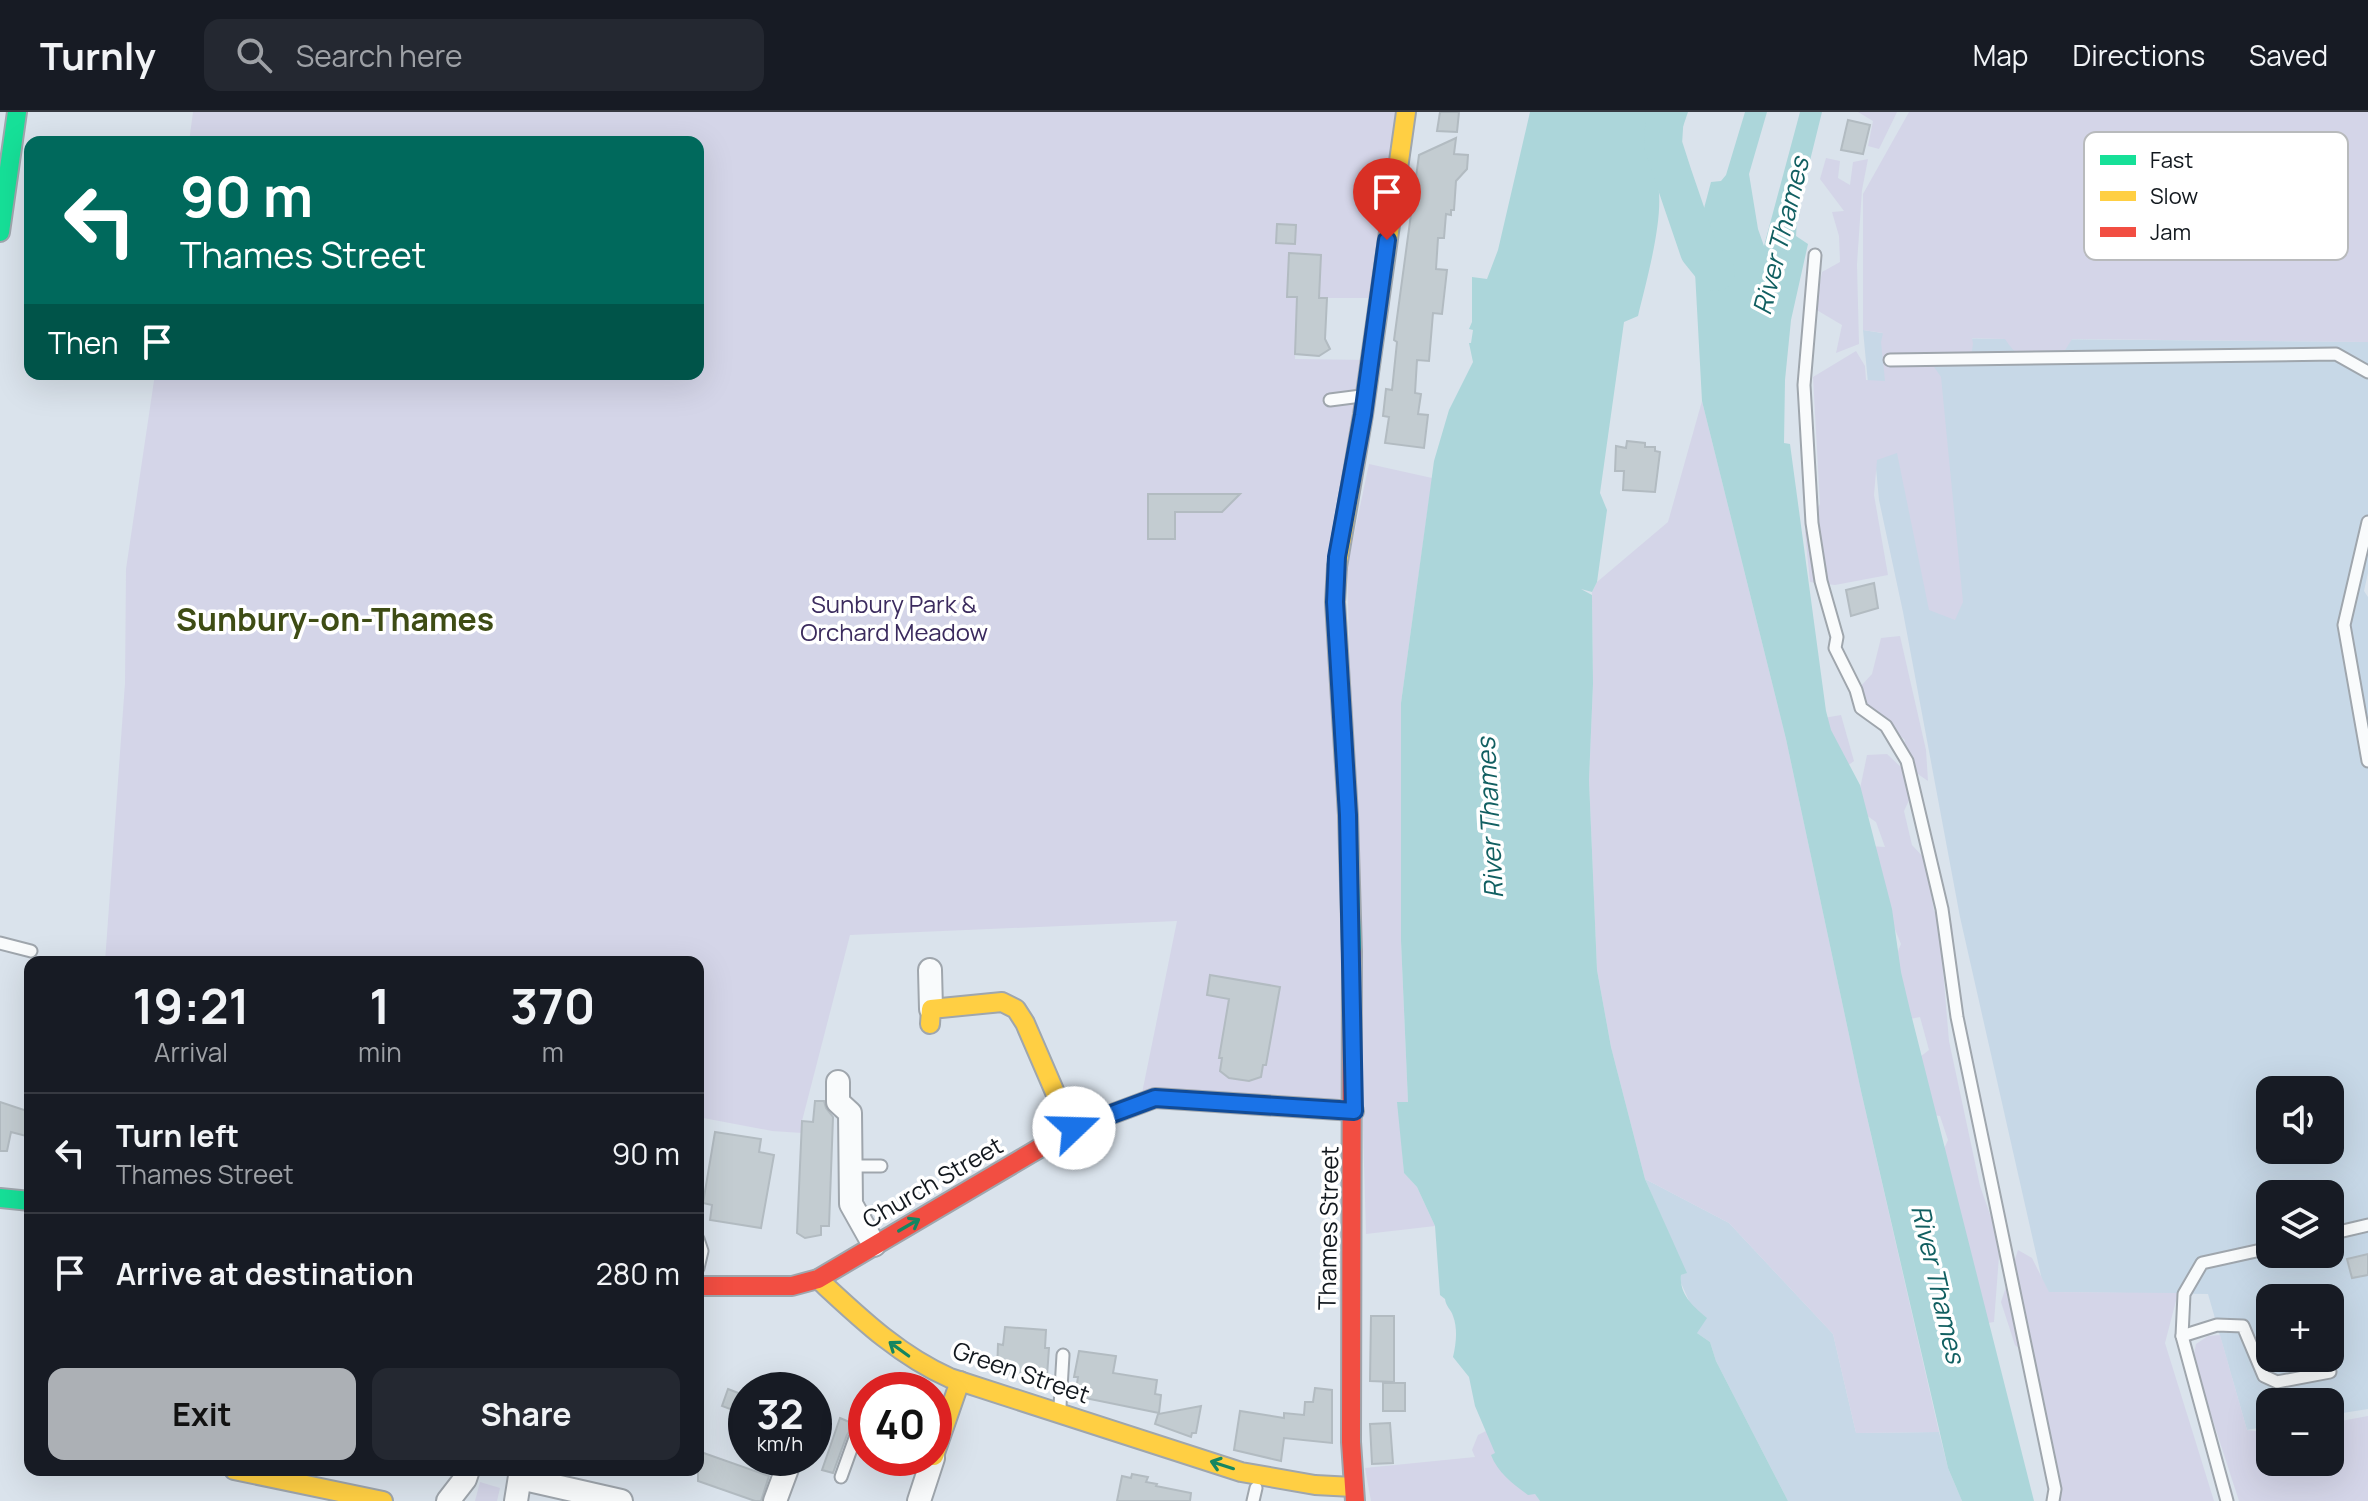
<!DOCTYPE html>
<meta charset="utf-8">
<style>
body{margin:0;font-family:Manrope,sans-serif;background:#242831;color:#f1f3f6;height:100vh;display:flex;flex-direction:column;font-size:30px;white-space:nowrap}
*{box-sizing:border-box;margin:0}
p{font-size:26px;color:#9ea1a6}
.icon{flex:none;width:44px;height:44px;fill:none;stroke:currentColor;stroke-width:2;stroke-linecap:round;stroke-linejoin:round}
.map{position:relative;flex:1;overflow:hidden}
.drawer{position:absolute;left:24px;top:844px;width:680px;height:520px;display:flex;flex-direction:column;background:#171b24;border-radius:16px;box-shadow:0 8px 32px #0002}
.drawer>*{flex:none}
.banner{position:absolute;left:24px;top:24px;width:680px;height:244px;border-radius:16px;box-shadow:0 8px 32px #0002;background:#00695c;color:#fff;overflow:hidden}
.tools{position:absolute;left:2256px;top:964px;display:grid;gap:16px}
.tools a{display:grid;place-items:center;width:88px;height:88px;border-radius:16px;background:#171b24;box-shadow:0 8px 32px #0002;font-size:40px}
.speed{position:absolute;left:728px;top:1260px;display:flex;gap:16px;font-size:40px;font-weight:700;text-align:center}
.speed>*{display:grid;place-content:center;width:104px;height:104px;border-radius:50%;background:#171b24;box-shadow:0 8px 32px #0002;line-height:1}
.speed small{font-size:20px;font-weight:400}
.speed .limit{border:12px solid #d22;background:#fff;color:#111}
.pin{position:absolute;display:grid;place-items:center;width:68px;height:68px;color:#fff;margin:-82px -34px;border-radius:50% 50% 50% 0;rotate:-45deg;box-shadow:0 0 8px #0007}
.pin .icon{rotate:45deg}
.me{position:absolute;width:88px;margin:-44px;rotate:69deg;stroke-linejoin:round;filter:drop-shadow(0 0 6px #0008)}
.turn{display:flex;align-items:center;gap:28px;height:168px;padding:0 24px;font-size:36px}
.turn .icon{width:104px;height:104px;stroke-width:2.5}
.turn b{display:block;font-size:56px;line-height:68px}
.then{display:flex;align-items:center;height:76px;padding:0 24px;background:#0003;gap:16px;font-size:30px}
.eta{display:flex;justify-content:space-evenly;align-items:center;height:136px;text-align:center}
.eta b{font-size:48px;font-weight:700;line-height:56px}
.button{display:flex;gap:16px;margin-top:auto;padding:16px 24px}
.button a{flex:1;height:92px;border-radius:16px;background:#acb0b5;color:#111;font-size:32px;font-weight:700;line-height:92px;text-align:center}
.button a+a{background:#242831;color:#f1f3f6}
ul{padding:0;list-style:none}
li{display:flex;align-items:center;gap:24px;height:120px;padding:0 24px;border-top:2px solid #363941}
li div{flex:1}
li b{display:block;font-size:30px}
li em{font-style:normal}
header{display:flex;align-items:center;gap:48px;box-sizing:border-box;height:112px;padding:0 40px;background:#171b24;border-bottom:2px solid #363941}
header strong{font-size:38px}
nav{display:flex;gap:44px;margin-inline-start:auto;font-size:28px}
.search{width:560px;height:72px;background:#242831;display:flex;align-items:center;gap:20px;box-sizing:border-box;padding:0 28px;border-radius:16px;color:#9ea1a6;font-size:30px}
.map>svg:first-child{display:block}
.built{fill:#c7d8e7;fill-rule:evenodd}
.green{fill:#d4d5e8}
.water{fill:#acd6da}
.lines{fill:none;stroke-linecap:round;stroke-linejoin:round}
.river{stroke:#acd6da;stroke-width:38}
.building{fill:#c3ccd1;stroke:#b2bbc1;stroke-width:2}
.lane-casing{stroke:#9fa6ad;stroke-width:15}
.street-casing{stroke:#9fa6ad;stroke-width:26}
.fast-casing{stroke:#9fa6ad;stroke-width:22}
.slow-casing{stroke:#9fa6ad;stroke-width:22}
.jam-casing{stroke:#9fa6ad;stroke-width:22}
.lane{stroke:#f9fbfc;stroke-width:11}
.street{stroke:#f9fbfc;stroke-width:22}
.fast{stroke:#16e098;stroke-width:18}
.slow{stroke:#ffcf43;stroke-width:18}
.jam{stroke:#f24e42;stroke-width:18}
.oneway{stroke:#148661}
.route-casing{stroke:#114b97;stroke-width:20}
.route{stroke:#1a73e8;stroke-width:14}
.labels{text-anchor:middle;stroke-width:7;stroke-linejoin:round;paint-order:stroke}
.park-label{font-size:24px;fill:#3b2b5e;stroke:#fff}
.street-label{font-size:24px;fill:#12181e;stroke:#fff}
.water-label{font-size:26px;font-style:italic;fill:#115f61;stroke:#fff}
.district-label{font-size:32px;font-weight:bold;fill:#3e4c14;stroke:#fff}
.key{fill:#fff;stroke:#b8babc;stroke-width:2}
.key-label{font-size:22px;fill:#12181e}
</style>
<header>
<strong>Turnly</strong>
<div class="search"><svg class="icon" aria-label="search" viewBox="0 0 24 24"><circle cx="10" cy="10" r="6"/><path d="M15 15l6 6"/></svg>Search here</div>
<nav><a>Map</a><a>Directions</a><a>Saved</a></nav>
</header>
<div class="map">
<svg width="2368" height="1389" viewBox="0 0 2368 1389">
<rect width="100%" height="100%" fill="#dae3ec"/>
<g class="built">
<path d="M1863,218L1913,226L2368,230V461L2364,479L2368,485V1297L2330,1303V1290H2270V1314L2247,1318L2208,1182L2048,1180L2042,1168L1960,805L1903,500L1879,388ZM2270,978H2330V1038H2270ZM2270,1082H2330V1142H2270ZM2270,1186H2330V1246H2270Z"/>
<polygon points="1645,1067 1729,1111 1833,1222 1856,1321 1939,1320 1948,1356 1962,1389 1788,1389 1716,1249 1710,1230 1697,1221 1690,1191 1681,1171 1681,1163 1686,1161"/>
</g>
<g class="green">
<polygon points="193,0 1406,0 1378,186 1311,186 1312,170 1288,185 1297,185 1295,247 1370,248 1337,445 1354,999 1140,991 1177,809 850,823 802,1009 802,1021 772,1019 698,1005 698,850 105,850 125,571 126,457 155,262 698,262 698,30 189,30"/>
<polygon points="1858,0 1897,0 1879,37 1868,34 1873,9"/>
<path d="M1909,0H2368V230L2072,227L2059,248C2033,248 2020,251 2005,227L1972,226L1973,232L1970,250L1932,252L1941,265L1963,490L1955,508L1929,498L1897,341L1877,348L1874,383L1888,463L1835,473L1810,470L1805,420L1820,392L1813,265L1856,239L1865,254L1866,268L1885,269L1881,230L1883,221L1863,218V82Z"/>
<polygon points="1826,46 1840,49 1838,66 1850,73 1853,50 1868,47 1862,78 1857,152 1859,232 1836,241 1842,213 1815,197 1822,160 1840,150 1839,124 1832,100 1844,99 1820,67"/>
<polygon points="1702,289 1786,627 1861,979 1939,1320 1856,1321 1833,1222 1729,1111 1645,1067 1611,935 1597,858 1589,668 1593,572 1592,480 1597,470 1668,410"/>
<polygon points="1369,352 1432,366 1401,591 1401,829 1408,991 1398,990 1404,1061 1417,1075 1435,1114 1366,1122 1347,456"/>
<polygon points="1900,524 1926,638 1928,669 1899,649 1905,628 1866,594 1861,574 1872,562 1881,526"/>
<polygon points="1841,603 1854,649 1843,657 1818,607"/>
<polygon points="1887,642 1905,659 1911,684 1904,699 1912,733 1925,747 1934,799 1952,812 1953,828 1942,846 1949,929 1980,1074 2000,1131 1994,1210 1976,1213 1934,1059 1948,1028 1940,1004 1920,1001 1906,956 1929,938 1920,905 1900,909 1889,861 1901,832 1883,788 1869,734 1885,735 1876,710 1856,696 1867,643"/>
<polygon points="2018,1138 2032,1146 2049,1180 2178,1181 2165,1231 2214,1389 2056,1389 2031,1247 2015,1233 2001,1190"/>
<polygon points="2220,1223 2247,1318 2270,1321 2270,1350 2330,1350 2330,1311 2368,1304 2368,1389 2239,1389 2193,1247 2196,1232 2208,1224"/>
<polygon points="1504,1310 1532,1382 1535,1382 1540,1389 1371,1389 1365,1356 1475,1345 1472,1338 1478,1323"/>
<polygon points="480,1370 500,1376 497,1389 475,1389"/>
</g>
<g class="water">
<path d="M1530,0H1688L1672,47L1676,62L1657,69C1666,101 1646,170 1638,204L1624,210L1600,381L1607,398L1597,470L1592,480L1581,477L1592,483L1593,572L1589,668L1597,858L1611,935L1645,1067L1687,1161L1681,1163C1679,1183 1694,1195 1707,1206L1697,1221L1710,1230L1716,1249L1788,1389H1540L1535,1382L1528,1383C1513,1372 1498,1361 1491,1343L1495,1341L1475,1294L1469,1265L1453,1245C1456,1232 1458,1217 1453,1204C1451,1197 1446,1195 1445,1187L1440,1183L1435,1114L1417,1075L1404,1061L1397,990H1408L1401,829V591L1434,349L1449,298L1473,250L1469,231H1471L1473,218L1469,217L1472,210V165L1487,167L1498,138Z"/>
<polygon points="1745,0 1767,0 1749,62 1758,117 1764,134 1800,0 1822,0 1800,89 1799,106 1797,107 1796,124 1808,132 1791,208 1785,268 1784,331 1790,332 1826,599 1831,618 1860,673 1892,797 1901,860 1910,898 2034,1389 1962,1389 1948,1356 1861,979 1786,627 1702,289 1695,160 1681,122 1696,116 1698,119 1711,70 1721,69 1726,63"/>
</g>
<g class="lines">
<polyline class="river" points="1665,0 1663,32 1673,63 1699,139 1716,160"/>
</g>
<g class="building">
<polygon points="1440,0 1459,0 1457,20 1437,19"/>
<polygon points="1848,8 1870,13 1863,42 1841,38"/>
<polygon points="1456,26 1454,42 1468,43 1467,57 1456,69 1454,98 1451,98 1451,103 1446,102 1444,126 1438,126 1436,157 1447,158 1442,202 1433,201 1429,249 1417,248 1415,281 1421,282 1418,302 1428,303 1424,336 1385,331 1389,305 1383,304 1386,277 1392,278 1397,230 1394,228 1419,43"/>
<polygon points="1277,112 1296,113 1295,132 1276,131"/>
<polygon points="1289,141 1321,143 1319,186 1327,186 1325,227 1330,237 1319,244 1295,242 1297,185 1287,185"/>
<polygon points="1627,329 1645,331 1645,335 1655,335 1655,339 1660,340 1655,380 1623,378 1624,359 1615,359 1616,334 1626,336"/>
<polygon points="1148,382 1240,382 1222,400 1175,400 1175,427 1148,427"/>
<polygon points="1874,471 1878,496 1851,504 1846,478"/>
<polygon points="1210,863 1280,875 1266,953 1263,953 1261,965 1249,969 1229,966 1220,959 1222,946 1219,946 1229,887 1207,883"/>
<polygon points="815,989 824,989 826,996 833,1005 829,1114 821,1114 821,1123 805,1126 797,1121 802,1009 813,1010"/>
<polygon points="0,990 30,1000 30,1025 11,1020 7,1039 0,1039"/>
<polygon points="715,1020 761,1027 759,1040 774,1043 761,1116 710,1108 712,1093 703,1091"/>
<polygon points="2368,1142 2368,1163 2352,1166 2347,1147"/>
<polygon points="1371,1204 1394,1204 1394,1270 1370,1269"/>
<polygon points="1005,1215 1046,1218 1045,1236 1049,1236 1047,1264 997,1261 998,1232 1003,1233"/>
<polygon points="1079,1239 1116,1244 1113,1261 1157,1268 1155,1282 1161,1283 1159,1301 1075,1284 1078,1265 1074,1265"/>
<rect x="1383" y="1271" width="22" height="28"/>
<polygon points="1315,1276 1332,1278 1332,1331 1284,1326 1281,1349 1234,1338 1240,1299 1284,1306 1284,1301 1304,1303 1305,1290 1313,1290"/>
<polygon points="728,1277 746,1284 746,1303 722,1294"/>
<polygon points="1201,1294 1196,1321 1192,1321 1191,1325 1155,1312 1158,1302"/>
<polygon points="840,1306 854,1312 847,1323 833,1361 822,1358"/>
<polygon points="1390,1311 1393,1351 1372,1352 1370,1312"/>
<polygon points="698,1339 769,1364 761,1389 755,1389 698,1369"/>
<polygon points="1132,1362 1148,1365 1146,1370 1157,1372 1156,1374 1191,1381 1190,1389 1117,1389 1122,1364 1131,1366"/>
</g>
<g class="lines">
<g class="lane-casing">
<g id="lane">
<polyline points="1815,143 1804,273 1812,411 1821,469 1837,525 1835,536 1856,578 1861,596 1886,614 1907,649 1942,797 1957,905 2055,1377 2053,1389"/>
<polyline points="1890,248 2336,242 2368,260"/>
<polyline points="1330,288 1361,284"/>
<polyline points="2368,410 2344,513 2368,649"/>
<polyline points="0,831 31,839"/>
<polyline points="850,1054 881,1054"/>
<polyline points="2330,1122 2368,1113"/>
<polyline points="698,1127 702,1139 698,1156"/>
<polyline points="2182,1224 2217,1213 2243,1214 2264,1264 2277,1270 2330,1260"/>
<polyline points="1060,1294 1063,1243"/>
<polyline points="841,1365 855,1326 866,1330"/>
<polyline points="1253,1389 1256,1376"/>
<polyline points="2227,1389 2182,1224 2184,1182 2202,1151 2270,1136"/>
</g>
</g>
<g class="street-casing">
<g id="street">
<polyline points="930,858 931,897"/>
<polyline points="838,970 838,990 850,1001 851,1092 874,1133"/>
<polyline points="520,1366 621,1389"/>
<polyline points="448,1389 465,1367 468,1358"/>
<polyline points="516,1389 521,1358"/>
<polyline points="775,1389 791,1346"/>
<polyline points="919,1389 933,1346"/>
</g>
</g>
<g class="fast-casing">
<g id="fast">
<polyline points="0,120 17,0"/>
<polyline points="1337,455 1335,490 1348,703 1352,841"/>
<polyline points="1072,1017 1155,986 1354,999"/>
<polyline points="0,1086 30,1089"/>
</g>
</g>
<g class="slow-casing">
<g id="slow">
<polyline points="1337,455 1363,303 1406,0"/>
<polyline points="930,912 931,897 1002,890 1016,897 1025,911 1060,992 1074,1016"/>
<path d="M818,1167C859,1205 898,1243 950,1266L1241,1360L1315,1373L1353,1375"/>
<polyline points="934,1344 960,1269"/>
<polyline points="234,1358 383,1389"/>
</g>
</g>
<g class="jam-casing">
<g id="jam">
<polyline points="1352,841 1351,1330 1355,1389"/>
<polyline points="698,1174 792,1174 818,1167 1072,1017"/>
</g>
</g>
<use href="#lane" class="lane"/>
<use href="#street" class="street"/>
<use href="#fast" class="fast"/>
<use href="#slow" class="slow"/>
<use href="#jam" class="jam"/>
</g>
<defs><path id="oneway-shaft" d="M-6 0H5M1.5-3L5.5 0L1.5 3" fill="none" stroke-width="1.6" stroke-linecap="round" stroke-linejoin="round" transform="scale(2)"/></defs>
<g class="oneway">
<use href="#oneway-shaft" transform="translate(909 1113) rotate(-30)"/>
<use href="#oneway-shaft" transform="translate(899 1237) rotate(-144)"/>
<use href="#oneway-shaft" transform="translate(1222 1353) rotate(-162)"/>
</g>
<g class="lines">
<g class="route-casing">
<polyline id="route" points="1074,1016 1155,986 1354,999 1348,703 1335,490 1337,445 1363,303 1387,128"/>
</g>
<use href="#route" class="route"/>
</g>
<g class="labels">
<g class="park-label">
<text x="894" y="501">Sunbury Park &amp;<tspan x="894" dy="28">Orchard Meadow</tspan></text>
</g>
<g class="street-label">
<text transform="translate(933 1071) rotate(-30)" y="8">Church Street</text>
<text transform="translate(1329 1116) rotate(-89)" y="8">Thames Street</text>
<text transform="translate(1021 1261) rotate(19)" y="8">Green Street</text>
</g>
<g class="water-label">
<text transform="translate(1781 124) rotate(-76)" y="9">River Thames</text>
<text transform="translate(1490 706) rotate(-93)" y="9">River Thames</text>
<text transform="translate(1938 1172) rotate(77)" y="9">River Thames</text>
</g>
<g class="district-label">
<text x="335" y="519">Sunbury-on-Thames</text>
</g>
</g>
<rect x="2084" y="20" width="264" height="128" rx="12" class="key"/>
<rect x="2100" y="43" width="36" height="10" fill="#16e098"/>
<rect x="2100" y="79" width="36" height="10" fill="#ffcf43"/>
<rect x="2100" y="115" width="36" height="10" fill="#f24e42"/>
<g class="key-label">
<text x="2150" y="56">Fast</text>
<text x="2150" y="92">Slow</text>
<text x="2150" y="128">Jam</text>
</g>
</svg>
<div class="tools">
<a><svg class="icon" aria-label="sound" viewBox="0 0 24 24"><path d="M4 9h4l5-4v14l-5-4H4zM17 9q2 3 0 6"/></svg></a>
<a><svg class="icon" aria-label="layers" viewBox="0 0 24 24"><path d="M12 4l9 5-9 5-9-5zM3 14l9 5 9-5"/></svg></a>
<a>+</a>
<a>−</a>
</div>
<div class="speed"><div>32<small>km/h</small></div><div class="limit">40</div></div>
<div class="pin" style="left:1387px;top:128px;background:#d93025"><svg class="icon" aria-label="arrive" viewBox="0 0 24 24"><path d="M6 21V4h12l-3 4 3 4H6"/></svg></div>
<svg class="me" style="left:1074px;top:1016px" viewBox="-20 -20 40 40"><circle r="19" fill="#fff"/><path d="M0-13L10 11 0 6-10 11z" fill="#1a73e8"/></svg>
<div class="banner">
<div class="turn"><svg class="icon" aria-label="left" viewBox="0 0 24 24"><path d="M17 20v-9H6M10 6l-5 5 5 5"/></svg><div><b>90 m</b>Thames Street</div></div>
<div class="then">Then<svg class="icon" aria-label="arrive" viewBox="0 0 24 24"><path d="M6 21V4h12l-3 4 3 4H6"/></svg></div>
</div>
<section class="drawer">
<div class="eta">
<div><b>19:21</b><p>Arrival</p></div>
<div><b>1</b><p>min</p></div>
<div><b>370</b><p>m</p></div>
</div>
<ul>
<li><svg class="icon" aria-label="left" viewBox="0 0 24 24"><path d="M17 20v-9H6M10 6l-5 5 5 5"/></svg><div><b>Turn left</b><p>Thames Street</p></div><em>90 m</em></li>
<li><svg class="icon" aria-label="arrive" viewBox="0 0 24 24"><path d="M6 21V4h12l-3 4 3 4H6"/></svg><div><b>Arrive at destination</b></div><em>280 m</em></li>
</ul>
<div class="button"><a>Exit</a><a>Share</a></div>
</section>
</div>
